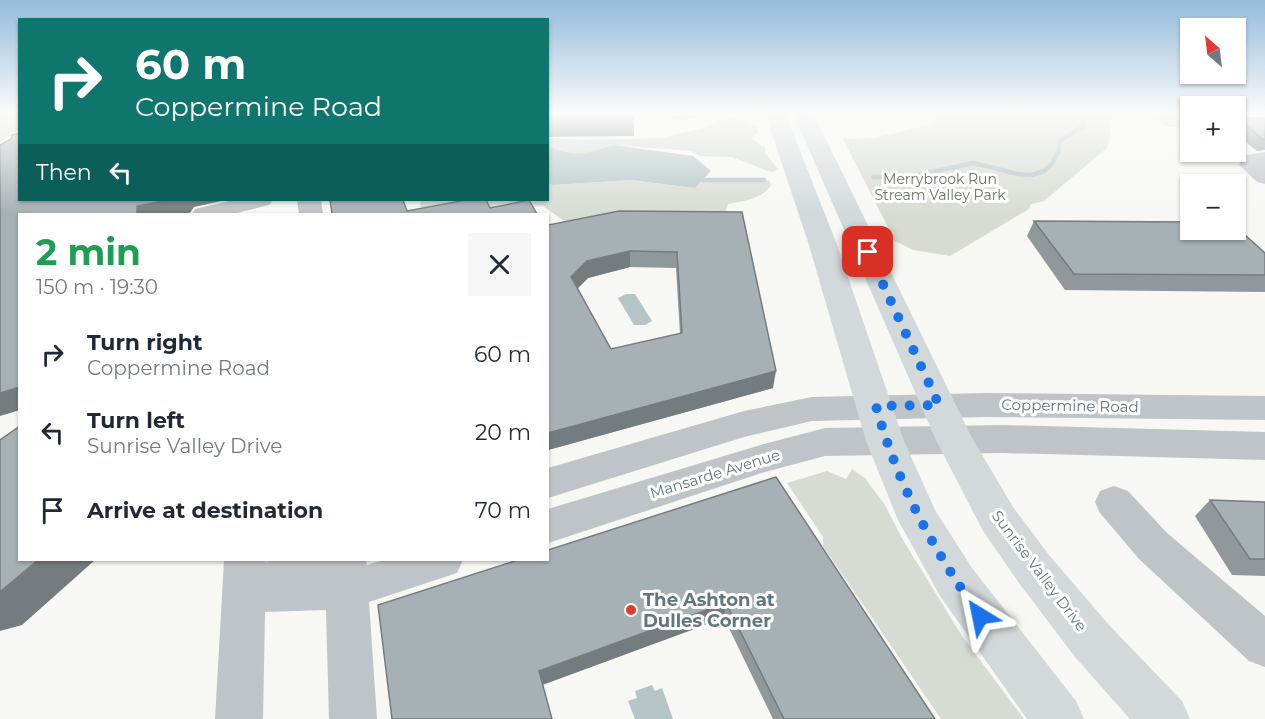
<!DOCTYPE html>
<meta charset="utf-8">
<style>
body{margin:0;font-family:Montserrat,sans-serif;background:#f6f6f7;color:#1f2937;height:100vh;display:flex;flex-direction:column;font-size:22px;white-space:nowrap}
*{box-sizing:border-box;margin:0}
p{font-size:20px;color:#747a83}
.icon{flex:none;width:33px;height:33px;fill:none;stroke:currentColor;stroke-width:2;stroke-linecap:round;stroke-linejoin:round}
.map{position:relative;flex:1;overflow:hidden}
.panel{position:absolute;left:18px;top:213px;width:531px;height:348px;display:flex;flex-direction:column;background:#fff;border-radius:0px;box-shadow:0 2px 4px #0004}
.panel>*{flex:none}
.hud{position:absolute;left:18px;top:18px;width:531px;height:183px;border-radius:0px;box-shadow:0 2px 4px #0004;background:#0f766e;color:#fff;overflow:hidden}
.needle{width:39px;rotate:332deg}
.buttons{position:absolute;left:1180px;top:18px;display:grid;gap:12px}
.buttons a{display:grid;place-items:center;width:66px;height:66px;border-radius:0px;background:#fff;box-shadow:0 2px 4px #0004;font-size:30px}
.pin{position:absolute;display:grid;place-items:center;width:51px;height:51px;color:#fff;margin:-26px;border-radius:12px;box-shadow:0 3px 9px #0006}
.me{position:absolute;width:66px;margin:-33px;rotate:325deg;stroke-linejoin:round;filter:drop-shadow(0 0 4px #0008)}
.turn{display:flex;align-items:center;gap:21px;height:126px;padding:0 18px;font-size:27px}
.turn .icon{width:78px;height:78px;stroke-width:2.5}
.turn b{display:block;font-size:42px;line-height:51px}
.then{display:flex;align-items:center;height:57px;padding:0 18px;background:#0003;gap:12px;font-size:22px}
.round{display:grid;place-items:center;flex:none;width:63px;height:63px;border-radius:0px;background:#f6f6f7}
.overview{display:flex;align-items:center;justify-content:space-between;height:102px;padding:0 18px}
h1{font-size:36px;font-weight:700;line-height:45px;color:#1e9e55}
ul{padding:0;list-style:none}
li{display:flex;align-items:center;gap:18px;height:78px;padding:0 18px}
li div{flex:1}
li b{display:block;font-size:22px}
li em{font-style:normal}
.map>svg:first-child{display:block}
.green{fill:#d7dcd3}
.water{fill:#b5c5c7}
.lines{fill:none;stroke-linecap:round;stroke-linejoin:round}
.stream{stroke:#b5c5c7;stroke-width:4.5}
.minor{fill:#bec4c7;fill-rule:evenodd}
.major{fill:#d3d9db;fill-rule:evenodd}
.wall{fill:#90989c;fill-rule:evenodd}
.shaded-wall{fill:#757c7f}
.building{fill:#a7b1b5;stroke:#757c7f;stroke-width:1.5;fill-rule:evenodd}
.route{stroke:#1a73e8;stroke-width:10;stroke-dasharray:0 18}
.poi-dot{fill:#e03c2b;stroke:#fff;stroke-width:2}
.labels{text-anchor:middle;stroke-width:6;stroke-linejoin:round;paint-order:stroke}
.far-park-label{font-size:14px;fill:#687761;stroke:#fff}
.street-label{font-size:15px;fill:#62767f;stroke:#fff}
.near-poi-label{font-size:18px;font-weight:bold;fill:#62767f;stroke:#fff;text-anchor:start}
</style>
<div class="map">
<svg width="1265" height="719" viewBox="0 0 1265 719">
<rect width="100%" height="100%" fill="#f7f7f4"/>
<g class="green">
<polygon points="0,113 20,113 19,130 0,142"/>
<path d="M935,113H1116C1108,122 1112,136 1107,148L1044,201L1031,204L1029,209L950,256L913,250L895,241L843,139L875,138L935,123Z"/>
<polygon points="1144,113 1191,113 1191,128 1168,127"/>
<polygon points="734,117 756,126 758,132 751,138 765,148 765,153 778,169 773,172 765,170 732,157 700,156 690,151 666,149 614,145 593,152 570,155 548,146 548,138 579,140 661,138 707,127 720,120"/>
<path d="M631,180L695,188L703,180H769L771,185C763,199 742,201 728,204L726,211L704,215L570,225L543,206L520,207L499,212C481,197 448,208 427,211L420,206L421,200H548V183L553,185Z"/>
<polygon points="852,469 865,478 885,505 903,540 962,636 1024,719 941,719 823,546 823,537 787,483 827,471 846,479"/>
</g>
<g class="water">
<path d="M614,145L693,156L711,171L695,188L631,180L553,185L548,183V146C577,158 584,154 614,145Z"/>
<polygon points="626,294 635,294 652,321 645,325 634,325 618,298"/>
<polygon points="652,685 655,691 662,688 673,719 635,719 628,701 637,698 635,691"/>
</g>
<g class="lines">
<g class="stream">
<polyline points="873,177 917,175 974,163 1018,174 1032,175 1044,171 1052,164 1059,150 1059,141 1084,126 1081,113"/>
<polyline points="703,180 764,180"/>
</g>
<g class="minor">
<path d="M661,113H704L701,117C689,120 676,120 664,117Z"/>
<polygon points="1265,152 1265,184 1257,182 1239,165 1246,155"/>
<polygon points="234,200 273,200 269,205 232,214 192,214 195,209"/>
<polygon points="297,200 321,200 323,214 299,214"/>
<polygon points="985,393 1265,396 1265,420 985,417 812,421 744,437 548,498 548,468 744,411 812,397"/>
<polygon points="1003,425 1265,432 1265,460 1003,453 825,456 765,472 548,543 548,509 764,444 825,428"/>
<polygon points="1114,486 1128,491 1167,533 1265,616 1265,667 1249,661 1139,559 1100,513 1095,502 1100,491"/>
<polygon points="224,560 265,560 266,562 271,560 366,560 367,565 384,560 463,560 457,573 369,602 377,719 329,719 326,610 265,612 263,719 215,719"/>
</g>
<g class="major">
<polygon points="765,113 785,113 836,242 904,441 935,510 972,568 1076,701 1084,719 1027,719 940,596 898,520 866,441 808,242"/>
<polygon points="793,113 813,113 971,436 1013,507 1049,555 1109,625 1182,701 1190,719 1130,719 1075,657 1019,583 983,531 936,440"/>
</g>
</g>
<g class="wall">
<polygon points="548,113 634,113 634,136 548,137"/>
<polygon points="1237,118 1265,118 1265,150 1257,151 1236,134 1236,120"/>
<path d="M742,212L773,388L548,450V225ZM630,267L676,268L680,334L611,349L578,288L588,278Z"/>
<polygon points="1034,221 1265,253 1265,292 1065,290 1027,236"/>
<polygon points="776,477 935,719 773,719 724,618 542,685 392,719"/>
<polygon points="1210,500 1265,502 1265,576 1232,575 1195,516"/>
</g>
<g class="shaded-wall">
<polygon points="168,200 226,200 194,207 190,213 184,214 137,214 137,206"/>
<polygon points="630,251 630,267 588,278 573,293 571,277 587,261"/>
<polygon points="776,371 773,388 548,450 548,433"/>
<polygon points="20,387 20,410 0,416 0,393"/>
<polygon points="38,560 95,560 22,625 0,631 0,592"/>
<polygon points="726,603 724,618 542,685 539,671"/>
</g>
<g class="building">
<polygon points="548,113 634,113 548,114"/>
<polygon points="1237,118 1265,118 1265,140 1264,140"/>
<polygon points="20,133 20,200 168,200 137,206 137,214 20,214 20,387 0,393 0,145 11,139 12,135"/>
<polygon points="330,200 403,200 407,211 466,200 486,200 490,208 529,200 537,214 332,214"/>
<path d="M619,211L742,212L776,371L548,433V225ZM630,251L677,252L682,333L611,349L571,277L587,261Z"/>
<polygon points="1034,221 1191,222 1191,230 1236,230 1236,227 1265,253 1265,275 1074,274"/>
<polygon points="20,426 20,560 38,560 0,592 0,440"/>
<polygon points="776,477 935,719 784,719 726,603 539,671 552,719 392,719 378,605 518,560 548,560 548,550"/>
<polygon points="1210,500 1265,502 1265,559 1250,559"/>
</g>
<linearGradient id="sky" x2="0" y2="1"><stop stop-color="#93bbdb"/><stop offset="0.53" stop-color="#fbfbfa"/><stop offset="1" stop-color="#fbfbfa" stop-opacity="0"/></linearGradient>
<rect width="1265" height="214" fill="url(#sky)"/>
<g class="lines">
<path class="route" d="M868,252L939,405L876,406C898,486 933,549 980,616"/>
</g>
<circle class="poi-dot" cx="631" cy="610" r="6"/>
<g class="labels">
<g class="far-park-label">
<text x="940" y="184">Merrybrook Run<tspan x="940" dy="16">Stream Valley Park</tspan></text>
</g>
<g class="street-label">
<text transform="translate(1070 406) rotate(1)" y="5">Coppermine Road</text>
<text transform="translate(715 474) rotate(-17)" y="5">Mansarde Avenue</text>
<text transform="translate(1039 571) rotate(53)" y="5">Sunrise Valley Drive</text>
</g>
<g class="near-poi-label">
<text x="643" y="606">The Ashton at<tspan x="643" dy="21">Dulles Corner</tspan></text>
</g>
</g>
</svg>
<div class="buttons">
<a><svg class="needle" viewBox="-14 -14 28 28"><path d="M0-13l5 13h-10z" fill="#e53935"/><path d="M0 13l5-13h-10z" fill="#747a83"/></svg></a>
<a>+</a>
<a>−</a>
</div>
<div class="pin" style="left:868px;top:252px;background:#d93025"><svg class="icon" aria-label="arrive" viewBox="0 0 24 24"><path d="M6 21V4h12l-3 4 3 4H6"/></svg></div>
<svg class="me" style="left:980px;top:616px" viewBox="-20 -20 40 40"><path d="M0-17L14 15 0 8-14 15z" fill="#1a73e8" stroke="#fff" stroke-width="4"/></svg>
<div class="hud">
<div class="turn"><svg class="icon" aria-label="right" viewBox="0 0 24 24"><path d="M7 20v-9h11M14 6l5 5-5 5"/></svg><div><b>60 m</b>Coppermine Road</div></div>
<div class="then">Then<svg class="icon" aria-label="left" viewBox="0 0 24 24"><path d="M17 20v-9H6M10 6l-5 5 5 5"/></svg></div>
</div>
<section class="panel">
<div class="overview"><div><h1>2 min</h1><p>150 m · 19:30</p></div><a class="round"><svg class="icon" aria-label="close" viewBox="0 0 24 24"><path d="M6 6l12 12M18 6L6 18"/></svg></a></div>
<ul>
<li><svg class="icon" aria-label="right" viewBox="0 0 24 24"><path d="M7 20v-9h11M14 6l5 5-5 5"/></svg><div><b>Turn right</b><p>Coppermine Road</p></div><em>60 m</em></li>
<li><svg class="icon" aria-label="left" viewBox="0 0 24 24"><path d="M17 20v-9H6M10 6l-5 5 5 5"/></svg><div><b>Turn left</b><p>Sunrise Valley Drive</p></div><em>20 m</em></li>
<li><svg class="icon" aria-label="arrive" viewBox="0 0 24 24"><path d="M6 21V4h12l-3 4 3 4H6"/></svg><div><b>Arrive at destination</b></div><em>70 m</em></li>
</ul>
</section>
</div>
